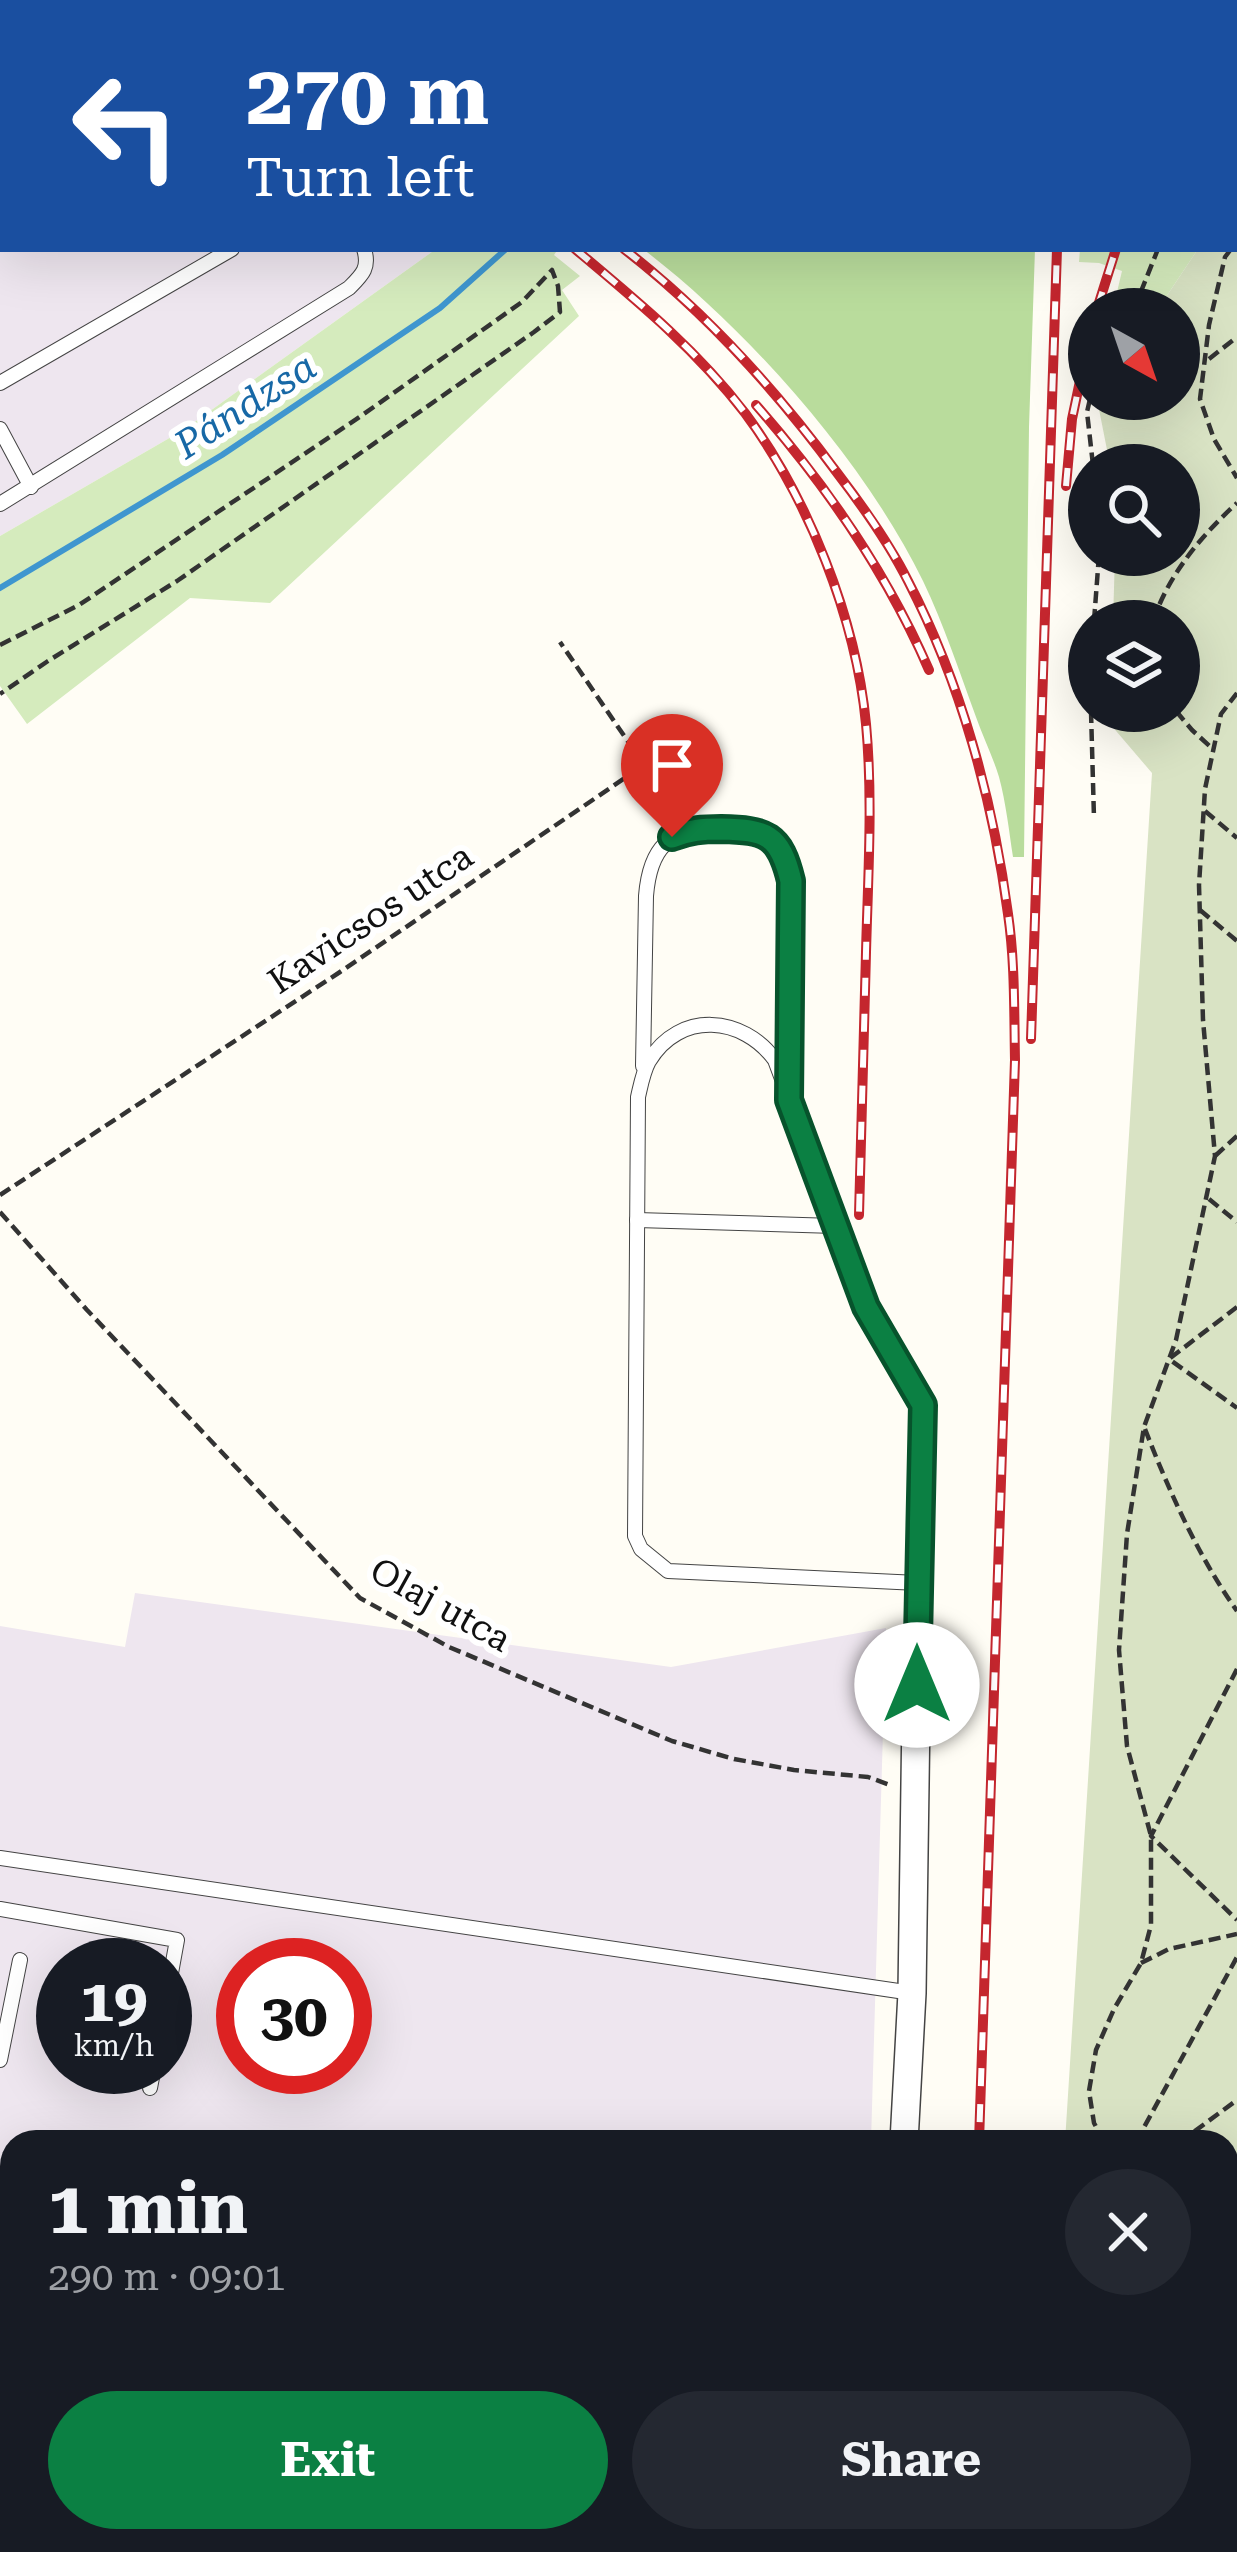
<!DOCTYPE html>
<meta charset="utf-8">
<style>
body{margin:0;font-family:"Roboto Serif",serif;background:#242831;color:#f1f3f6;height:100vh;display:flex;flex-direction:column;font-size:45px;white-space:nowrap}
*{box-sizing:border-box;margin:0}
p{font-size:39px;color:#9ea1a6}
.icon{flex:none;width:66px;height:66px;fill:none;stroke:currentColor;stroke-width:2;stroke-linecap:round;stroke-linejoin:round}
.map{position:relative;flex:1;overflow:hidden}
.panel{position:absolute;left:0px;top:2130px;width:1239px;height:423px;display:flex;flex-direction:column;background:#171b24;border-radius:36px 36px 0 0;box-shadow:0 12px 48px #0002}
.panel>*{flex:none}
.hud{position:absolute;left:0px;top:0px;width:1239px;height:252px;box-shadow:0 12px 48px #0002;background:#1a4fa0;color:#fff;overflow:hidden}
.needle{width:78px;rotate:140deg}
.controls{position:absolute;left:1068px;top:288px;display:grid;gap:24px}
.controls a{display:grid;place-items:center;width:132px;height:132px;border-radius:50%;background:#171b24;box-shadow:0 12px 48px #0002;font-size:60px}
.speed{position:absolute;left:36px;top:1938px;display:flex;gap:24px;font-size:60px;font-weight:700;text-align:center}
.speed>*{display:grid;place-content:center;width:156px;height:156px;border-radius:50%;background:#171b24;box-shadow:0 12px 48px #0002;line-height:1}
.speed small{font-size:30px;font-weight:400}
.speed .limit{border:18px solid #d22;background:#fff;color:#111}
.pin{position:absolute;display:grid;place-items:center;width:102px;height:102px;color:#fff;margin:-123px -51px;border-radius:50% 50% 50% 0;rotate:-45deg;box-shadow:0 0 12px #0007}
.pin .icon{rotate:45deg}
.me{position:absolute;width:132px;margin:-66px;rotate:0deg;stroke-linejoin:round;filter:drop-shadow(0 0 9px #0008)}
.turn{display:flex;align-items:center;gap:42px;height:252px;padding:0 48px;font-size:54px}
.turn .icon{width:156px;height:156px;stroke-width:2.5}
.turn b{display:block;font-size:84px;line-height:102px}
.round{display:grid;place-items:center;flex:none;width:126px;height:126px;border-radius:63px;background:#242831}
.headline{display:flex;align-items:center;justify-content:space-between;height:204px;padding:0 48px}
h1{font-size:72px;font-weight:700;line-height:90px}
.action{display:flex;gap:24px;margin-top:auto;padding:24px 48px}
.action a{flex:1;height:138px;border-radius:72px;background:#0b8043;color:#fff;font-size:48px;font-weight:700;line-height:138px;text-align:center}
.action a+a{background:#242831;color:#f1f3f6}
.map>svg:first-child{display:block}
.industrial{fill:#eee6ef;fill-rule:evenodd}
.farmland{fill:#f6f3d4}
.green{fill:#d5ebbd}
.forest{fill:#b9dc9c}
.cemetery{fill:#d9e3c4}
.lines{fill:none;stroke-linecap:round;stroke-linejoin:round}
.stream{stroke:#3f96cf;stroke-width:6}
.service-casing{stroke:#444;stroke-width:16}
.minor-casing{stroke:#444;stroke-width:30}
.tertiary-casing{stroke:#444;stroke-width:36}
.path{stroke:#333;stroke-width:4.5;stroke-dasharray:12 6;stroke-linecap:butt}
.service{stroke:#fff;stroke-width:14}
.minor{stroke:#fff;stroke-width:27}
.tertiary{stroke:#fff;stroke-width:33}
.rail-casing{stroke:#c4262e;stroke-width:10}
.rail{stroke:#fff;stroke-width:6;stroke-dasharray:18;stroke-linecap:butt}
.route-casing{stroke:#07532c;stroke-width:30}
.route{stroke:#0b8043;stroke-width:21}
.labels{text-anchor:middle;stroke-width:12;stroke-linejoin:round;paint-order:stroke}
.street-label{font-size:36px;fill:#111;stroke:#fff}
.water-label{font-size:39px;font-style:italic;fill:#1768a6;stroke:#fff}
</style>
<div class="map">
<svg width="1237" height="2552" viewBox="0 0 1237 2552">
<rect width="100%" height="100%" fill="#fffdf5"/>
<g class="industrial">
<polygon points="0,98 3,99 3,249 436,249 185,429 0,536"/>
<path d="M135,1593L671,1667L886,1628L871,2142H12V2541H52L42,2552H0V1626L125,1647ZM63,1965H165V2067H63ZM243,1965H345V2067H243Z"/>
</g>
<polygon class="farmland" points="0,0 631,0 628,3 3,3 3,13 0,13"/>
<g class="green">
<polygon points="436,249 558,249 554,255 580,276 562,290 579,316 270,603 190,598 27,724 0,686 0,536 185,429"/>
<polygon points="1080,249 1198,249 1158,309 1113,309 1122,271 1099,263 1079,262"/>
</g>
<path class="forest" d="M643,249H1035L1029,427L1024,857H1013C1009,831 1006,803 999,777C993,757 983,737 976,717C959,671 944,625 923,581C865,462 748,329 643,249Z"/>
<polygon class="cemetery" points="1237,192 1237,2552 1048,2552 1049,2541 1227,2541 1227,2142 1065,2142 1152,773 1111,725 1111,711 1179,711 1179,621 1113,621 1115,555 1179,555 1179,465 1110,465 1097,399 1179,399 1179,309 1158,309 1198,249 1236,249"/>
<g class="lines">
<g class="stream">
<polyline points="738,3 740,0"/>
<polyline points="0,588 222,455 440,308 506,249"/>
</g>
<g class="service-casing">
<g id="service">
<polyline points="0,383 232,249"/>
<polyline points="0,429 31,487"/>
<path d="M0,504L349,288C362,275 370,268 364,249"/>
<path d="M643,1066L646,896C650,847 669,829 717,829C763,830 780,832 791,881L790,1089"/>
<polyline points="637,1220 835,1226"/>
<path d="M917,1644L923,1405L867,1307L775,1060C743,1016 680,1010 649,1061C643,1072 641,1084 638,1097L635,1536L641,1549L668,1571L918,1583"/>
<polyline points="0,1858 912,1993"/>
<polyline points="0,1909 177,1940 165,2006"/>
<polyline points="0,2060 20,1960"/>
<polyline points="150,2088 154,2067"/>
</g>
</g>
<g class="minor-casing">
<g id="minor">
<polyline points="904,2142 912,1993 917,1644"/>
<polyline points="0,2389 12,2388"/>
<polyline points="0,2517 14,2552"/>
<polyline points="718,2541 776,2551"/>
</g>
</g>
<g class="tertiary-casing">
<polyline id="tertiary" points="877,2552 877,2541"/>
</g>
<g class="path">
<polyline points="966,0 970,3"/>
<polyline points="822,3 825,0"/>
<polyline points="1092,3 1092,0"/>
<polyline points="1236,119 1237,118"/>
<polyline points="1236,242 1237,241"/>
<polyline points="1231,249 1225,257 1209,325 1200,399 1214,439 1237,478"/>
<polyline points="1134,309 1158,249"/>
<polyline points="1209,359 1237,337"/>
<polyline points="1090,399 1087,412 1093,465"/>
<polyline points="1094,621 1099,555"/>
<path d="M1153,621C1169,574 1201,536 1237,503"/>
<polyline points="0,645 79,605 361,416 522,302 552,270 558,286 560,312 534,332 177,581 48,661 0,694"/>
<polyline points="1091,711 1094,818"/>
<polyline points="1176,711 1192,730 1214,750"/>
<polyline points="1205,811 1237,838"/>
<polyline points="1200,910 1237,941"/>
<polyline points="1215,1156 1237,1136"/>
<polyline points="0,1195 340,972 644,765 560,642"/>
<polyline points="1209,1199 1237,1222"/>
<polyline points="0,1212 87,1310 360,1598 449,1647 672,1741 734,1759 794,1770 868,1777 890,1785"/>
<polyline points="1237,1307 1169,1359 1237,1408"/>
<path d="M1145,1429C1169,1491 1198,1556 1237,1611"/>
<polyline points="1237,1669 1151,1836 1237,1920"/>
<polyline points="1141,1963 1169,1949 1237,1934"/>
<polyline points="1104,2142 1094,2123 1089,2091 1096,2050 1114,2009 1141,1963 1151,1925 1151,1836 1127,1746 1119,1650 1127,1534 1144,1427 1176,1340 1215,1156 1203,1020 1199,885 1205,789 1221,714 1237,693"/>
<polyline points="1136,2142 1237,1957"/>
<polyline points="1180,2142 1237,2100"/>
<polyline points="1227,2246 1237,2251"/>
<polyline points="939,2541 939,2552"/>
<polyline points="1126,2541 1135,2552"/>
</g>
<use href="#service" class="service"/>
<use href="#minor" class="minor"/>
<use href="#tertiary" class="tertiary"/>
<g class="rail-casing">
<g id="rail">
<polyline points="1065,3 1065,0"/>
<polyline points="0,31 3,32"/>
<polyline points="1236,36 1237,35"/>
<polyline points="0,64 3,65"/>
<path d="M575,249C636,300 696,349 745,413C808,498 856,618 866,724C873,799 868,876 866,952C864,1040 861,1128 859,1215"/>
<path d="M624,249C707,313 776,390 838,474C864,508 889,543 908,581C961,683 993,800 1008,914C1015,962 1014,1011 1015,1060L979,2142"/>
<polyline points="1097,309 1116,249"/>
<path d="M756,405C826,485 887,573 929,670"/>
<polyline points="1066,486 1072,419 1089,338"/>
<polyline points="1031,1039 1057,249"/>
<polyline points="966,2552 967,2541"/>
</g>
</g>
<use href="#rail" class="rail"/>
</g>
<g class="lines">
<g class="route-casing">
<path id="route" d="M672,837C689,830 703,829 721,829C766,830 780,834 791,881L789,1100L866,1307L923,1405L917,1685"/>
</g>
<use href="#route" class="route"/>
</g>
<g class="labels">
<g class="street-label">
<text transform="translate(370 918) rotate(-34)" y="13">Kavicsos utca</text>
<text transform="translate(441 1604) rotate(29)" y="13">Olaj utca</text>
</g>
<g class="water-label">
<text transform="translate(245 405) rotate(-33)" y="14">Pándzsa</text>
</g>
</g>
</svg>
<div class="controls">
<a><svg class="needle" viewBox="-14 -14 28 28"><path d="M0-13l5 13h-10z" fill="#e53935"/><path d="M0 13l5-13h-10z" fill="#9ea1a6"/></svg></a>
<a><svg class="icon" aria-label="search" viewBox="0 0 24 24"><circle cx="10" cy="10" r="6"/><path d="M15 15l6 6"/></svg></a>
<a><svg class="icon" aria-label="layers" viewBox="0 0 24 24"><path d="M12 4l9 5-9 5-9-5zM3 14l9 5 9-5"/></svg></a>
</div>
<div class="speed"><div>19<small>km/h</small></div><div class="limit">30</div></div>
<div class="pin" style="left:672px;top:837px;background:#d93025"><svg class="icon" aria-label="arrive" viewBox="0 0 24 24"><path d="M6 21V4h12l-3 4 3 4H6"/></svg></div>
<svg class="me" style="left:917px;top:1685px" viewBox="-20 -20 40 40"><circle r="19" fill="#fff"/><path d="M0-13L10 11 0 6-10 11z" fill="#0b8043"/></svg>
<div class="hud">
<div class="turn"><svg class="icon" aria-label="left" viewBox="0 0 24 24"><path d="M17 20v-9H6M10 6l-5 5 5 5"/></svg><div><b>270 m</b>Turn left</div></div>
</div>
<section class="panel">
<div class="headline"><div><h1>1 min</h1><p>290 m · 09:01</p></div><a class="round"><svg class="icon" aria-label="close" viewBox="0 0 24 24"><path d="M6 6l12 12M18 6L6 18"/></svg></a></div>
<div class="action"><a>Exit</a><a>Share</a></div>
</section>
</div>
